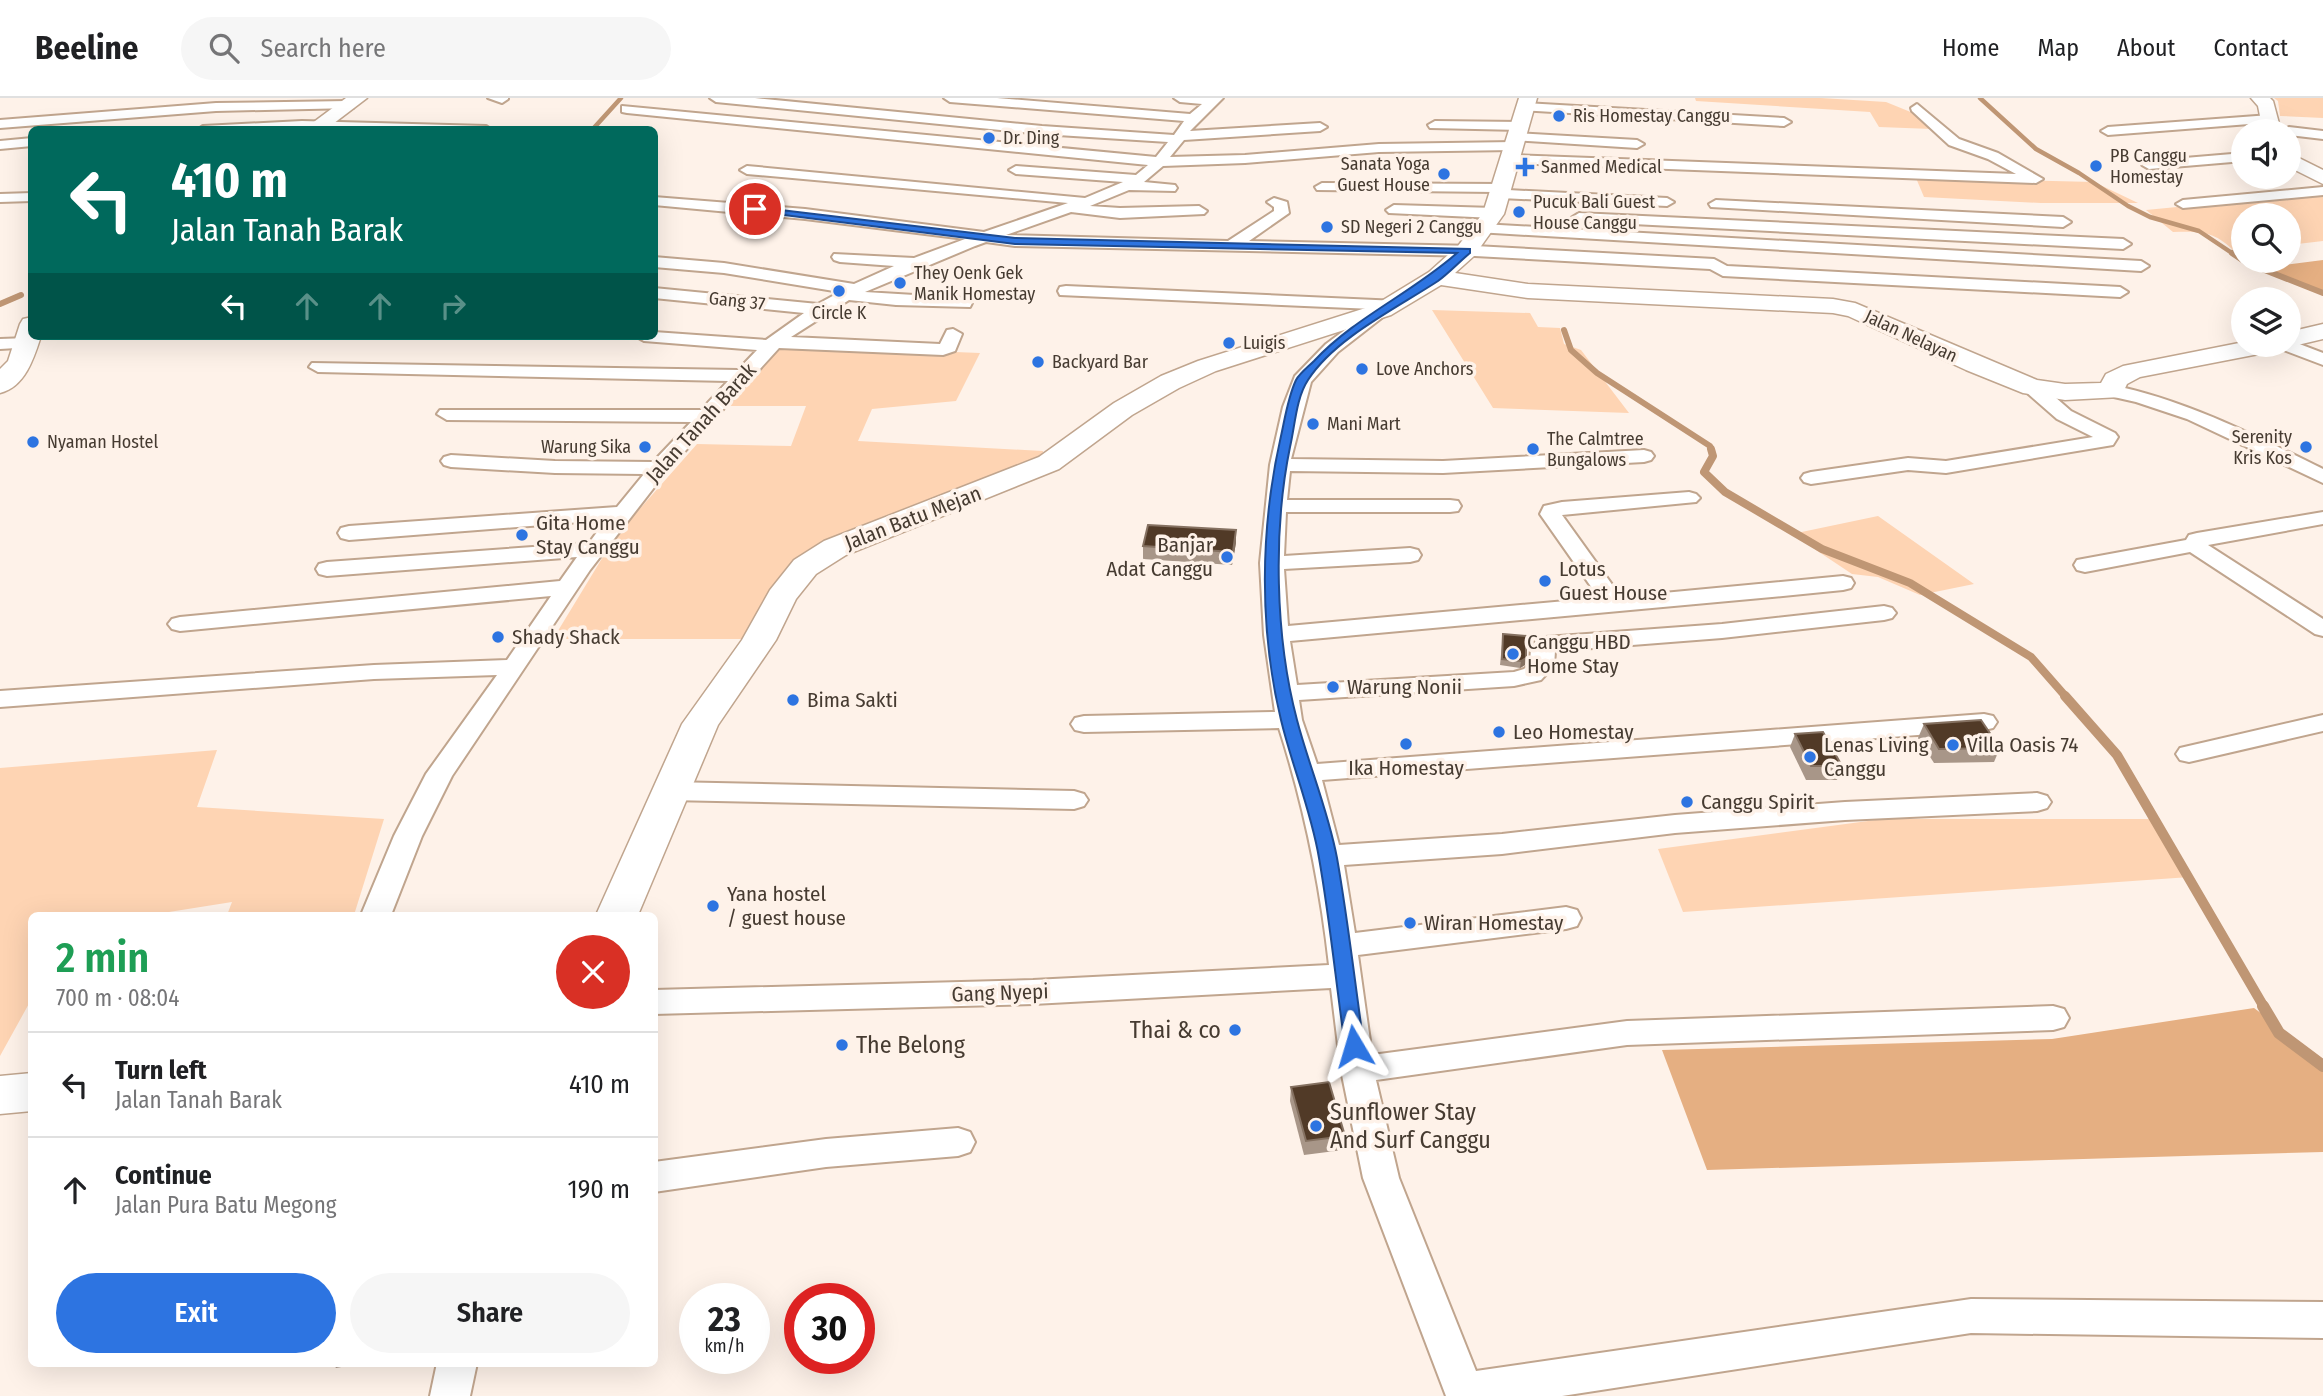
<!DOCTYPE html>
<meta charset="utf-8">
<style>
body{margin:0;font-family:"Fira Sans Condensed",sans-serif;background:#f6f6f6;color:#202124;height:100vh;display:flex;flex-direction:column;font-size:26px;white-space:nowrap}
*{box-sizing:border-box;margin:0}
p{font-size:23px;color:#757577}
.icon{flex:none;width:38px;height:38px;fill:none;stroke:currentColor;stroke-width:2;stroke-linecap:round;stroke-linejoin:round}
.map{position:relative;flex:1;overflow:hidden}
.sheet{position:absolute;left:28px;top:814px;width:630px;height:455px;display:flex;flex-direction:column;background:#fff;border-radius:10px;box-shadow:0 7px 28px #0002}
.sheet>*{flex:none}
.banner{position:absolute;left:28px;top:28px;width:630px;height:214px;border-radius:10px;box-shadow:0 7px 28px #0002;background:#00695c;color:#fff;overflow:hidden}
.controls{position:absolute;left:2231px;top:21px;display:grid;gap:14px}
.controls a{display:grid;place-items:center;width:70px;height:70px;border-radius:50%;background:#fff;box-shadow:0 7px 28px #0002;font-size:35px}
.speed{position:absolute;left:679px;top:1185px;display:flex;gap:14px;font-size:35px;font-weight:700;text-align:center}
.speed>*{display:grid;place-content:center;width:91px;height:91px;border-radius:50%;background:#fff;box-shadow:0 7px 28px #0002;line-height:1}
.speed small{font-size:18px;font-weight:400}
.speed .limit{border:10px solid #d22;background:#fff;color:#111}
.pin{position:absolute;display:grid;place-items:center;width:60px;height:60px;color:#fff;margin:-30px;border:4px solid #fff;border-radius:50%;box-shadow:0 2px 7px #0007}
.me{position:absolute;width:77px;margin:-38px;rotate:353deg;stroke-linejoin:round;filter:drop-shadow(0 0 5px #0008)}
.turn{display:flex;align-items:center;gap:24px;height:147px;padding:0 28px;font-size:32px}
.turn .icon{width:91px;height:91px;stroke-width:2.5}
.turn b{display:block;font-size:49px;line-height:60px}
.lanes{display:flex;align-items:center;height:66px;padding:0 28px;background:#0003;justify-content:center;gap:35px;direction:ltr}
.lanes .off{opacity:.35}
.round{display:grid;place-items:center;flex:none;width:74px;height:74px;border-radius:37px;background:#f6f6f6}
.overview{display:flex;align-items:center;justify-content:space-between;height:119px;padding:0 28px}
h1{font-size:42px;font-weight:600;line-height:52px;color:#1e9e55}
.primary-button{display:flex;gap:14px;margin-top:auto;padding:14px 28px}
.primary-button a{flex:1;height:80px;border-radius:42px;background:#2d74e1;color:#fff;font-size:28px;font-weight:600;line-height:80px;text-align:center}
.primary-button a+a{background:#f6f6f6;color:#202124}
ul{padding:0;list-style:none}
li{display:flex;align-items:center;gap:21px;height:105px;padding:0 28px;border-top:2px solid #e0e0e0}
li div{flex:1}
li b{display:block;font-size:26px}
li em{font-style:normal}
header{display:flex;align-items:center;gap:42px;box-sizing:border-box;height:98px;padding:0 35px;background:#fff;border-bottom:2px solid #e0e0e0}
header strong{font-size:33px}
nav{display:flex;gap:38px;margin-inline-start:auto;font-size:24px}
.search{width:490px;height:63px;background:#f6f6f6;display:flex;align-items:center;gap:18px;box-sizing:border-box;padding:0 24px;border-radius:38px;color:#757577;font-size:26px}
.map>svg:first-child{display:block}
.green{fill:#fed4b3}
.forest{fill:#e5af82}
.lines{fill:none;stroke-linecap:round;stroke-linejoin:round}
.stream-far4{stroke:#bf9674;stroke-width:4.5}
.stream-far3{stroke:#bf9674;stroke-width:6}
.stream-far2{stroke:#bf9674;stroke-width:8}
.stream-far1{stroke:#bf9674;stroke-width:10}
.stream{stroke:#bf9674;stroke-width:12}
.street-casing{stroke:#c0a58e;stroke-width:4}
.secondary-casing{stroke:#c0a58e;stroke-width:3}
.street{fill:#fff;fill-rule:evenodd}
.secondary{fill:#fff;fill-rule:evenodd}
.wall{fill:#a89688}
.shaded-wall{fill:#857161}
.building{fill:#513a27;stroke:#857161;stroke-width:2}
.route{fill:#2d74e1;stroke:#1d4b92;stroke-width:2}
.poi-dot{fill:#2d74e1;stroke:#fef2e9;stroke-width:2.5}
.labels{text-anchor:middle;stroke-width:7;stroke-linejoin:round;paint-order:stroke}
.far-poi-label{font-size:18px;fill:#463b31;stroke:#fef2e9;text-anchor:start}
.far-street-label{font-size:18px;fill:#463b31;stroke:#fef2e9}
.street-label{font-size:21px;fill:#463b31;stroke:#fef2e9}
.poi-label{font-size:21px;fill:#463b31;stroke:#fef2e9;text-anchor:start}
.near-poi-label{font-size:24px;fill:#463b31;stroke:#fef2e9;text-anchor:start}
</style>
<header>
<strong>Beeline</strong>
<div class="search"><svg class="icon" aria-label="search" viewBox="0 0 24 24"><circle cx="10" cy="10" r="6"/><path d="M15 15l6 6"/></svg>Search here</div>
<nav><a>Home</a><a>Map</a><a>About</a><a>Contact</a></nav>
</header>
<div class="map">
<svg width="2323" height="1298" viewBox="0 0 2323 1298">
<rect width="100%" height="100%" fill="#fef2e9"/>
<g class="green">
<polygon points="1695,0 1821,0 1886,4 1918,17 1932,31 1879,29 1870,14 1696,3"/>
<polygon points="2274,0 2323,0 2323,20 2280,18 2278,3"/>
<polygon points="1916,80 2094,84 2138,105 2041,105 1924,99"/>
<path d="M2323,95V143L2289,147V117H2244L2243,153L2235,154C2215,133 2201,133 2173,134L2146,112Z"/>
<polygon points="1432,212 1530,215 1538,229 1560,230 1564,246 1581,252 1629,315 1493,310"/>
<polygon points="780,247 980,255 956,303 872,311 858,343 1043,353 1042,362 800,457 747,541 553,541 615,439 697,346 791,348 806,308 725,308"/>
<polygon points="1878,418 1974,486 1920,497 1878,479 1852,476 1792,436"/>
<polygon points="217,652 197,709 384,721 354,817 227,817 232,804 150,817 32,817 31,902 0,958 0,670"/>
<polygon points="1883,721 2153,721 2190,779 1683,814 1658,751"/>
</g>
<g class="forest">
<polygon points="2323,162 2323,195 2261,169 2268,169"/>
<polygon points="2254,910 2323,961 2323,1054 1707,1072 1662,952 2052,941"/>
</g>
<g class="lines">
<g class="stream-far4">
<polyline points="1980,0 2036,51 2079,75 2128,108 2150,119 2199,133 2235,157"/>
<polyline points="592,32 621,0"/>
</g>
<g class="stream-far3">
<polyline points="2232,155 2247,165 2323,195"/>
<polyline points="0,206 21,197"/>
<polyline points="1564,232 1571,252 1597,275 1710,348 1712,353"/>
</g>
<polyline class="stream-far2" points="1711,351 1713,358 1704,374 1725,394 1822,451 1910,485 2031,559 2067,600"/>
<polyline class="stream-far1" points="2065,598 2117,657 2264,909"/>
<polyline class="stream" points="2263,908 2279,935 2323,968"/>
<g class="street-casing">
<g id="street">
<polygon points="488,0 508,0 508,1 502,5"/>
<polygon points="710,0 755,0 1042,28 1174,37 1184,23 950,4 944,0 997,0 1190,16 1202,6 1180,4 1174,0 1223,0 1190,33 1320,25 1327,29 1320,33 1184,42 1170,59 1245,57 1379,46 1514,44 1521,48 1514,52 1379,54 1245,65 1163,68 1144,84 1175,87 1177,90 1175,93 1129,92 1090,108 1120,110 1199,108 1207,113 1204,116 1120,120 1071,114 1006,137 1228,143 1274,113 1274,109 1267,104 1274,100 1287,104 1289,115 1249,143 1475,148 1714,161 1727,168 2120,189 2128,194 2120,199 1723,178 1710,171 1475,158 1015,148 986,144 975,148 865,194 964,200 972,205 970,209 896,207 849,202 791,239 940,246 947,232 953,231 962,236 955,253 943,257 779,250 666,374 590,472 452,678 422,738 391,817 361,817 394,738 426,676 497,577 374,581 0,609 0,593 374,567 507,562 551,498 180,533 172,531 168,526 172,521 180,519 560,483 577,459 327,478 319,476 316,471 319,466 327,464 589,445 606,422 349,442 341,440 338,435 341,430 349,428 617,409 644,376 555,375 451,369 444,367 441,363 444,359 451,357 555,363 653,364 691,324 447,322 437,316 440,312 701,312 728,283 318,274 309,269 312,265 738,272 757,252 644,243 635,238 654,238 654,234 766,242 804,215 654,200 654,190 818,206 840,194 724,175 654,169 654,159 724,165 854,186 894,168 840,164 834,162 832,159 834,156 914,160 965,141 805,121 654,107 654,99 805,111 984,134 1068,105 747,76 740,72 747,68 1085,100 1123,84 1016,76 1009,72 1016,68 1136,77 1148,67 627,15 622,14 622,8 1156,59 1168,44 1042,36 716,4"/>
<polygon points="348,3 354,7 353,10 216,13 0,30 0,22 216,5"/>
<polygon points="1525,5 1784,20 1791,24 1784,28 1520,12 1520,6"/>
<polygon points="1917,6 1959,41 1998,55 2043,81 2036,85 1511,65 1504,61 1511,57 2016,76 1988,61 1949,47 1912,13 1911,10"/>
<polygon points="2270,17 2275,18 2275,24 2108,37 2101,33 2108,29"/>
<polygon points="302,23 486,28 492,32 197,32 203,28"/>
<polygon points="1435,23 1520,24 1527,28 1520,32 1430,30 1428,27"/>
<polygon points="2289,29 2323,33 2323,41 2289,37 2289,33 2282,33"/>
<polygon points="1517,35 1637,42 1644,46 1637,50 1512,42 1512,36"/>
<polygon points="32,40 32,48 0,51 0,43"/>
<polygon points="2244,55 2244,63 2149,71 2142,67 2149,63"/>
<polygon points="1322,85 1502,86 1507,87 1508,92 1667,100 1674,104 1667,108 1501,100 1496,99 1495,94 1317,92 1315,89"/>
<polygon points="2323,89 2323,97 2183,110 2176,106 2183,102"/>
<polygon points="32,95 32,103 0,104 0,96"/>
<polygon points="1716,102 2063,119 2071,124 2063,129 1711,109 1709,106"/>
<polygon points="1394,107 1494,110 1502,115 1494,120 1389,115 1386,112"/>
<polygon points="1579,115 2123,141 2131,146 2123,151 1574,123 1571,120"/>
<polygon points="1482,126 2141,163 2149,168 2141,173 1477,134 1474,131 1477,128"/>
<path d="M1066,188L1398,203L1401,207L1398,211L1392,212L1338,254L1311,284L1291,361L1443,363L1644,352L1651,354L1654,358L1651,362L1644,364L1443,375L1290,373L1287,402H1450L1458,403L1461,408L1458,413L1450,414H1286L1284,458L1410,450L1418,452L1421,457L1418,462L1410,464L1284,471L1288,528L1599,500L1540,416L1544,408L1562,404L1689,394L1696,396L1700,400L1696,404L1562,417L1621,499L1843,478L1851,480L1854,485L1851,490L1843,492L1772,499L1290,543L1297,587L1514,574L1524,571L1530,566L1531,550L1537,541L1546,539L1722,526L1884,508L1892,510L1896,515L1892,520L1884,522L1722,540L1555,553L1554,568L1541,582L1514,588L1299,602L1302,622L1317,666L1984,616L1993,618L1997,624L1993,630L1984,632L1322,682L1339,747L1502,736L1675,717L1845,704L2037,695L2047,698L2051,704L2047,710L2037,713L1845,722L1675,735L1502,756L1344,767L1355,835L1566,809L1577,812L1581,820L1577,828L1566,831L1358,857L1372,957L1627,923L2053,908L2064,911L2069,920L2064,929L2053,932L1627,947L1376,982L1399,1080L1476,1273L1971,1201L2323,1204V1240L1971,1235L1562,1298H1446L1363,1080L1341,972L1331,890L1033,906L654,916V892L1033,882L1329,867C1320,786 1304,708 1279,630L1084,634L1075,632L1071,626L1075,620L1084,618L1275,614L1264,537L1260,465L1270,367L1283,309L1295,278L1326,246L1373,211L1060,197L1058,193L1060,189Z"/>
<polygon points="28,240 34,241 37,245 34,249 0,251 0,241"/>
<polygon points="2289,242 2323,255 2323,267 2281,251 2278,247 2289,247"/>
<polygon points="2032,283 2039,285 2071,313 2115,335 2118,339 2113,347 1946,375 1908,372 1811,386 1804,384 1801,380 1804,376 1811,374 1908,360 1946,363 2093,339 2057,321 2025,293 2023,289"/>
<path d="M2112,287C2188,303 2254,337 2323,371V385L2187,321L2136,304L2105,297L2103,293L2105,289Z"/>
<polygon points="2323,414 2323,426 2208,447 2323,521 2323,538 2315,536 2190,454 2085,474 2077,472 2074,467 2077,462 2186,442 2189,437 2197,435"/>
<polygon points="2323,617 2323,633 2189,664 2180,662 2176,656 2180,650"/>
<polygon points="669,684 1074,693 1084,696 1088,702 1084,708 1074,711 669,702 659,699 655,693 659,687"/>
<polygon points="958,1030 970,1034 975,1044 970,1054 958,1058 826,1069 654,1094 654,1064 826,1041"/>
<polygon points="437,1265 477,1265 470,1298 430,1298"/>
</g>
</g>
<g class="secondary-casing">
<g id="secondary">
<polygon points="346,0 367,0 325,32 303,32"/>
<polygon points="1519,0 1537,0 1504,116 1474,158 1455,175 1528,186 1833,201 1855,205 2037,282 2065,286 2101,285 2106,276 2123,268 2244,244 2244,247 2289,247 2289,234 2323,226 2323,241 2289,249 2281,248 2278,252 2269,254 2140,279 2127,286 2121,299 2065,302 2023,295 1966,272 1848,218 1833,215 1528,200 1441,187 1391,217 1216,273 1179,290 1132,317 1059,371 846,457 816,476 796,501 776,542 718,627 638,817 596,817 682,626 742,542 770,492 794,462 824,443 1039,359 1114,305 1161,278 1198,263 1375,207 1429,174 1458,148 1483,115"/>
<polygon points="2251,0 2270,0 2273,3 2281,33 2263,33 2258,8"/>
<polygon points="2289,55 2323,72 2323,86 2289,69"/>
<path d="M32,219V238H41C34,260 25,289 0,295V271L8,263L20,226L23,221Z"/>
<polygon points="32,975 32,1013 0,1016 0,978"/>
</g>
</g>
<use href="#street" class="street"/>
<use href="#secondary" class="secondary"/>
</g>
<g class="wall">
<polygon points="1236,445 1232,467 1143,461 1143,448"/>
<polygon points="1503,536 1526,560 1525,567 1520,570 1500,567"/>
<polygon points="1924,626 2000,650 1994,664 1934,665 1918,640"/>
<polygon points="1795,636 1842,668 1837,682 1806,682 1790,649"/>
<polygon points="1291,989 1345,1038 1343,1052 1304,1057 1290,1003"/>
<polygon points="333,1265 362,1265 336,1270"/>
</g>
<g class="shaded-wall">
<polygon points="1236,432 1236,445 1232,467 1233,454"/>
<polygon points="1526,560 1525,567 1520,570 1521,563"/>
</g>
<g class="building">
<polygon points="194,30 246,30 244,32 191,32"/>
<polygon points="1148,427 1236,432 1233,454 1143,448"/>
<polygon points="1503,536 1526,538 1526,560 1521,563 1502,561"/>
<polygon points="1981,622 2000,650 1939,651 1924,626"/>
<polygon points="1823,634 1842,668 1811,668 1795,636"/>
<polygon points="1329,984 1345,1038 1306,1043 1291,989"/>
</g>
<path class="route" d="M755,109L1015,140L1470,151V155C1459,164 1449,175 1438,183C1397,210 1335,240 1308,282C1296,300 1295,328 1290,349C1273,432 1275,539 1297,622C1309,668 1328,712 1337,760C1348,822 1355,886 1364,948L1361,954L1354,956L1348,954L1345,948C1336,886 1330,822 1319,760C1311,712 1292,668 1281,622C1259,531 1260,430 1281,338C1285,320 1288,299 1296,282C1300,275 1308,269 1314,263C1355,219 1412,195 1457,155L1015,146L752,113L751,111Z"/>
<g class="poi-dot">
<circle cx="1559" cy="18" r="7"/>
<circle cx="989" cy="40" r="7"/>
<circle cx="2096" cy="68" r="7"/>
<path d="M1521.5 58.5h7v7h7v7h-7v7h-7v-7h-7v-7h7z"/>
<circle cx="1444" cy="76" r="7"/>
<circle cx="1519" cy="114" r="7"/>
<circle cx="1327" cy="129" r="7"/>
<circle cx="900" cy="185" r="7"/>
<circle cx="839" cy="193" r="7"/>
<circle cx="1229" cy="245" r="7"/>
<circle cx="1038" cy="264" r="7"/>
<circle cx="1362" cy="271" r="7"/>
<circle cx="1313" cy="326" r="7"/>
<circle cx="33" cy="344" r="7"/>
<circle cx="645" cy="349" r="7"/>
<circle cx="2306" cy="349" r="7"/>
<circle cx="1533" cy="351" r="7"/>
<circle cx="522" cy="437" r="7"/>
<circle cx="1227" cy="459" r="7"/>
<circle cx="1545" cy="483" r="7"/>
<circle cx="498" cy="539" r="7"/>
<circle cx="1513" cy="556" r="7"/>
<circle cx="1333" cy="589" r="7"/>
<circle cx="793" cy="602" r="7"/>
<circle cx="1499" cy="634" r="7"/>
<circle cx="1406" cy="646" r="7"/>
<circle cx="1953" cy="647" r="7"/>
<circle cx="1810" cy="659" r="7"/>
<circle cx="1687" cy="704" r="7"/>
<circle cx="713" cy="808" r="7"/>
<circle cx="1410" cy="825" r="7"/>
<circle cx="1235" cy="932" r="7"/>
<circle cx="842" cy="947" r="7"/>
<circle cx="1316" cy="1028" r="7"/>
</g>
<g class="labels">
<g class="far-poi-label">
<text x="1573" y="24">Ris Homestay Canggu</text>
<text x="1003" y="46">Dr. Ding</text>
<text x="2110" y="64">PB Canggu<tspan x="2110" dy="21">Homestay</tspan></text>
<text x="1430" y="72" text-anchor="end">Sanata Yoga<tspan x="1430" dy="21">Guest House</tspan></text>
<text x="1541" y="75">Sanmed Medical</text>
<text x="1533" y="110">Pucuk Bali Guest<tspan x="1533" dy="21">House Canggu</tspan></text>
<text x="1341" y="135">SD Negeri 2 Canggu</text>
<text x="914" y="181">They Oenk Gek<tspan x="914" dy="21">Manik Homestay</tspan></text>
<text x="839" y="221" text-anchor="middle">Circle K</text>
<text x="1243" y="251">Luigis</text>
<text x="1052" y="270">Backyard Bar</text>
<text x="1376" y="277">Love Anchors</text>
<text x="1327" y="332">Mani Mart</text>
<text x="2292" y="345" text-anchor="end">Serenity<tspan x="2292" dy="21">Kris Kos</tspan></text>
<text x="1547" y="347">The Calmtree<tspan x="1547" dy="21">Bungalows</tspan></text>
<text x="47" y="350">Nyaman Hostel</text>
<text x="631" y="355" text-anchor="end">Warung Sika</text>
</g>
<g class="far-street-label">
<text transform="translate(737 203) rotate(6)" y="6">Gang 37</text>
<text transform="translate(1911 238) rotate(25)" y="6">Jalan Nelayan</text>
</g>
<g class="street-label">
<text transform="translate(701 325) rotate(-48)" y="7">Jalan Tanah Barak</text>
<text transform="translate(913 420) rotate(-21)" y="7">Jalan Batu Mejan</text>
<text transform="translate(1000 895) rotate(-2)" y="7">Gang Nyepi</text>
</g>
<g class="poi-label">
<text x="536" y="432">Gita Home<tspan x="536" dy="24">Stay Canggu</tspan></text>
<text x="1213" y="454" text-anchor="end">Banjar<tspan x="1213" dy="24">Adat Canggu</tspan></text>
<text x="1559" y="478">Lotus<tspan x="1559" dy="24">Guest House</tspan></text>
<text x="512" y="546">Shady Shack</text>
<text x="1527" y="551">Canggu HBD<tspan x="1527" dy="24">Home Stay</tspan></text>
<text x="1347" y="596">Warung Nonii</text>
<text x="807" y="609">Bima Sakti</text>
<text x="1513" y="641">Leo Homestay</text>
<text x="1824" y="654">Lenas Living<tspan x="1824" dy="24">Canggu</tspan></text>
<text x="1967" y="654">Villa Oasis 74</text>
<text x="1406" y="677" text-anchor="middle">Ika Homestay</text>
<text x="1701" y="711">Canggu Spirit</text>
<text x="727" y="803">Yana hostel<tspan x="727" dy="24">/ guest house</tspan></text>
<text x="1424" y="832">Wiran Homestay</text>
</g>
<g class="near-poi-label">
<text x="1221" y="940" text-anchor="end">Thai &amp; co</text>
<text x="856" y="955">The Belong</text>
<text x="1330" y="1022">Sunflower Stay<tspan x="1330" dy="28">And Surf Canggu</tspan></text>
</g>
</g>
</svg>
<div class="controls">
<a><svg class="icon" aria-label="sound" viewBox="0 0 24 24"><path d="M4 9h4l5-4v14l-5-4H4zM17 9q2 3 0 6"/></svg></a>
<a><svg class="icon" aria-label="search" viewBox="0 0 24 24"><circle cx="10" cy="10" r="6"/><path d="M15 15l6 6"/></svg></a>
<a><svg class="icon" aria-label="layers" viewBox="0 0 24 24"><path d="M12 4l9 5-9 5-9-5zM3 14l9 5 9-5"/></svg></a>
</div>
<div class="speed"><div>23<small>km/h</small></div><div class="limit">30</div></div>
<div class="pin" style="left:755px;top:111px;background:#d93025"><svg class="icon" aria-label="arrive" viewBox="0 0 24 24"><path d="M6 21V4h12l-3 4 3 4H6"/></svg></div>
<svg class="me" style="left:1354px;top:948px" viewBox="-20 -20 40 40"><path d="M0-17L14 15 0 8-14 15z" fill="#2d74e1" stroke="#fff" stroke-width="4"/></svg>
<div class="banner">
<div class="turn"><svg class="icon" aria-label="left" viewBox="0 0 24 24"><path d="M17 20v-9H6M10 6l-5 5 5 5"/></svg><div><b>410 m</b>Jalan Tanah Barak</div></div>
<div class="lanes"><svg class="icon" aria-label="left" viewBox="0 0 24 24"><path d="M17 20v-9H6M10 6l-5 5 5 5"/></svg><svg class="icon off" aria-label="ahead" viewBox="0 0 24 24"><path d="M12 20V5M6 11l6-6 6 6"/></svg><svg class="icon off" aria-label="ahead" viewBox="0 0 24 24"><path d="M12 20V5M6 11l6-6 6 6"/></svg><svg class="icon off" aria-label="right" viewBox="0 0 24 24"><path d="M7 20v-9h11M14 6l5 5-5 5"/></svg></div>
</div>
<section class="sheet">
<div class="overview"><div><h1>2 min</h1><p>700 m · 08:04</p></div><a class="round" style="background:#d93025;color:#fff"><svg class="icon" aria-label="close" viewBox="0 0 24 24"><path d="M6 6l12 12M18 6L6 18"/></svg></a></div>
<ul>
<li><svg class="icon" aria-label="left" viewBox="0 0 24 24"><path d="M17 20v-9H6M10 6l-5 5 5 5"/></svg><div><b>Turn left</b><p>Jalan Tanah Barak</p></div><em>410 m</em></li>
<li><svg class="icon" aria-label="ahead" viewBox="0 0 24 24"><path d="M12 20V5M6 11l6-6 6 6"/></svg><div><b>Continue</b><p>Jalan Pura Batu Megong</p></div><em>190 m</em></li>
</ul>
<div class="primary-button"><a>Exit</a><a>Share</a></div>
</section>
</div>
